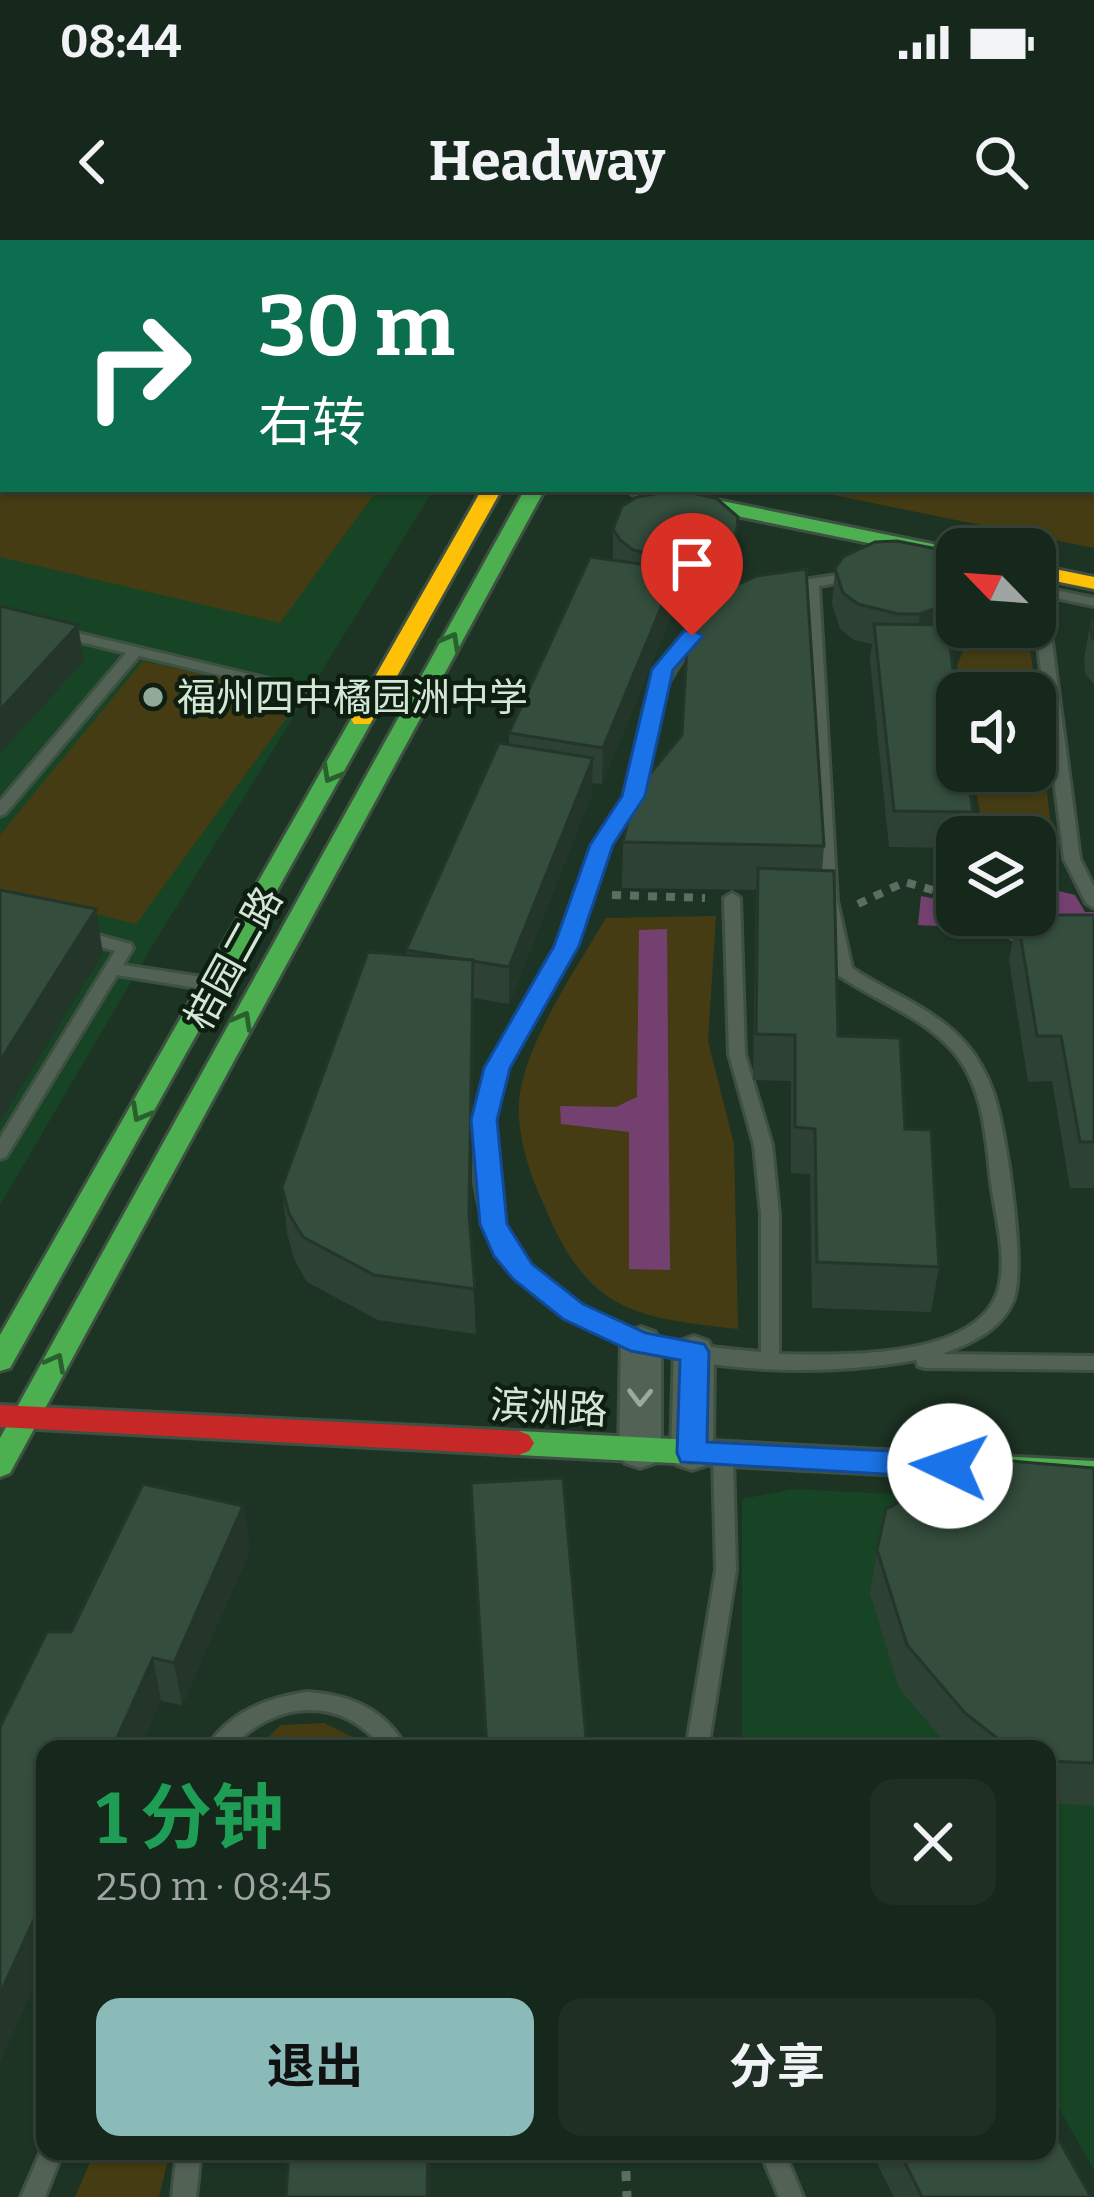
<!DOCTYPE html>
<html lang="zh">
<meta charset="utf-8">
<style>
body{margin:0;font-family:Bitter,"Noto Sans SC",serif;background:#1f2f24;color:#f1f3f6;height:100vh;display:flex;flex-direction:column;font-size:45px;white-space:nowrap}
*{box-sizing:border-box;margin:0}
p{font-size:39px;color:#9ea5a3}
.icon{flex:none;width:66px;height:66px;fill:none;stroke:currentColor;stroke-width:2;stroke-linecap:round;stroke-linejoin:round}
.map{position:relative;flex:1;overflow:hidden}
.details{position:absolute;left:36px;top:1500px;width:1020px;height:420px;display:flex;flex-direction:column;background:#16271b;border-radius:24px;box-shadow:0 3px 9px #0004,0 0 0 3px #35443a}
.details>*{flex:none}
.guide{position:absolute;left:0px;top:0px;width:1095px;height:252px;box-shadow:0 3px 9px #0004,0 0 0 3px #35443a;background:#0b6e4f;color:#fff;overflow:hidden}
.needle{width:78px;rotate:295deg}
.controls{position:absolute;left:936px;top:288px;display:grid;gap:24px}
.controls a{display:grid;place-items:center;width:120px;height:120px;border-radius:24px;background:#16271b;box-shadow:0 3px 9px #0004,0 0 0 3px #35443a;font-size:60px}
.pin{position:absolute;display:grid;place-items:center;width:102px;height:102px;color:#fff;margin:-123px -51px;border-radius:50% 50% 50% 0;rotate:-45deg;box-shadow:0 0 12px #0007}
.pin .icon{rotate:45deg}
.me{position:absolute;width:132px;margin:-66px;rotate:273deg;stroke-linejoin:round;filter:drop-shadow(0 0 9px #0008)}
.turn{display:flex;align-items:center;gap:42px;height:252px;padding:0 60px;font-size:54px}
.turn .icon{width:156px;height:156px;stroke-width:2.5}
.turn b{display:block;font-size:84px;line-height:102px}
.round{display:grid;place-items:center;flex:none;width:126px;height:126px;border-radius:24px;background:#1f2f24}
.head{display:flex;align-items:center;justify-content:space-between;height:204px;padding:0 60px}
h1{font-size:72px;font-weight:700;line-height:90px;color:#1e9e55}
.primary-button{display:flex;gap:24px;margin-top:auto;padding:24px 60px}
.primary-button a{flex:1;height:138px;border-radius:24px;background:#8bbbb9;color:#111;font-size:48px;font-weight:700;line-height:138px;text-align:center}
.primary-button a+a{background:#1f2f24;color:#f1f3f6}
.status{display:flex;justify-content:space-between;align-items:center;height:84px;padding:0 60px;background:#16271b;direction:ltr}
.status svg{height:33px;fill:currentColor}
header{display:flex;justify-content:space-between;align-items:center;height:156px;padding:0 60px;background:#16271b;font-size:54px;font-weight:700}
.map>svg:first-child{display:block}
.built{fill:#164424}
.green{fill:#453c14}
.water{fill:#73406f}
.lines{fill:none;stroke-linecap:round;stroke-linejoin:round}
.lane-casing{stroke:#3e5042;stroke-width:6}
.street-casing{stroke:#3e5042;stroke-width:6}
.fast-casing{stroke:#3e5042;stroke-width:6}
.slow-casing{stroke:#3e5042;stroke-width:6}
.jam-casing{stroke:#3e5042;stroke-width:6}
.path-far2{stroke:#5e6d62;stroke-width:6;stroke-dasharray:6 6;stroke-linecap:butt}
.path-far1{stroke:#5e6d62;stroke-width:8;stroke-dasharray:9 9;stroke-linecap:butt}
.path{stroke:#5e6d62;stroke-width:9;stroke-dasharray:10 10;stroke-linecap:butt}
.lane{fill:#526255;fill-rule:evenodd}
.street{fill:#526255;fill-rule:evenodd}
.fast{fill:#4caf50;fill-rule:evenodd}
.slow{fill:#ffc107;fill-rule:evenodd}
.jam{fill:#c62828;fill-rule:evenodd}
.wall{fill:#2d4234}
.shaded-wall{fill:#24362a}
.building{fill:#344d3c;stroke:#24362a;stroke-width:3}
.oneway{stroke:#2a602e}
.oneway2{stroke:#98ac9b}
.route{fill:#1a73e8;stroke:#114b97;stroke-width:3}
.poi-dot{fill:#93a997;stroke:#0e1f12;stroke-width:4.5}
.labels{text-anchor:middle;stroke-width:9;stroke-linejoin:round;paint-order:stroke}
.poi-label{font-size:39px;fill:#d2e8d5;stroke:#0e1f12;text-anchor:start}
.street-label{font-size:39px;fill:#d2e8d5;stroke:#0e1f12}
</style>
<div class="status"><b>08:44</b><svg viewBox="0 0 49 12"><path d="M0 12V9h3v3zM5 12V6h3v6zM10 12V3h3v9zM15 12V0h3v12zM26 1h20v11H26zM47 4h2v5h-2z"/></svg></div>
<header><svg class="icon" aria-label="back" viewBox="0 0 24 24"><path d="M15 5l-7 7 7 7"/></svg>Headway<svg class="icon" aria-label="search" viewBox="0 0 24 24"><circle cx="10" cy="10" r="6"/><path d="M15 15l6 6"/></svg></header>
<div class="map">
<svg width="1094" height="1957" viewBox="0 0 1094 1957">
<rect width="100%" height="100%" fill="#1d3424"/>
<g class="built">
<polygon points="0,137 3,249 434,249 151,708 0,965"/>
<polygon points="793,1249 1094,1264 1094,1930 1047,1847 1047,1509 742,1509 742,1259"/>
</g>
<g class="green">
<polygon points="0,0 1094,0 1094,308 803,249 1092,249 1092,3 3,3 3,84"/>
<polygon points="0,137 3,249 378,249 280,383 0,317"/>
<polygon points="974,387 1026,388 1031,415 1054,612 1035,612 1035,597 984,597 973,531 1035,531 1035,453 961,453 957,425"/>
<polygon points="143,421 302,457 136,684 0,650 0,595"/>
<path d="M716,676L708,801L734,904L738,1089C626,1077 586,1069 541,958C528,929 517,893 519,860C525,803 577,727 606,678Z"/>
<polygon points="324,1483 364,1503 366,1509 256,1509 281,1485"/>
<polygon points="95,1911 170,1911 159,1957 75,1957"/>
</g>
<g class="water">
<polygon points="248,0 698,0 716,3 254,3"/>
<polygon points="1035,645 1075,655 1085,672 1094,672 1094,709 1031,713 992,689 918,685 921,656 957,663 957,675 1035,675"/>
<polygon points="667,689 670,1030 629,1029 629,892 561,884 560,866 616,867 637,857 639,690"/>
</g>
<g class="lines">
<g class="lane-casing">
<g id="lane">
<path d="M857,332L864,336L862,339L819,346L837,661L852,728C890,754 935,768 966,804C978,818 987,835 993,852C1006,888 1027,1029 1013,1061C1000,1091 971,1103 942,1114L1094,1116V1130L925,1128L918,1126L916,1120C738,1152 428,1117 479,863C489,809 529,767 553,719C569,686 575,650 589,616C598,596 612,581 622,562C634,540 635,516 639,492C647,444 669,410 705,377L710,376L717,380C689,411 665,435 656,479C651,502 652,528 643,550C635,570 620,586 610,605C597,632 591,663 581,691C562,743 523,784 504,836C492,867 491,901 494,934C496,958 499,984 511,1005C560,1090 673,1105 761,1112V974L754,905L729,814L724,658L732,653L740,658L745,814L772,905L779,974V1114C839,1115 986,1121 1000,1043C1006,1010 995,975 991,942C986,898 984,847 953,811C922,776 876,761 838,735L821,661L805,348L783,351L776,347L783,343Z"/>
<polygon points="1035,346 1094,358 1094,366 1046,356 1080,619 1094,647 1094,668 1086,663 1064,619 1035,382"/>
<polygon points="57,388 373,464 375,467 368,471 139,416 5,574 0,576 0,561 126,413 52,395 50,392"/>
<polygon points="80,690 131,704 133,708 123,725 209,738 217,744 209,750 117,735 6,917 0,919 0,898 115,711 74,699 72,695 74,691"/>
<polygon points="723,1207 730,1210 733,1215 736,1330 708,1509 686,1509 716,1330 713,1215 716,1210"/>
<path d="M307,1452C351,1455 385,1469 407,1509H383C342,1454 274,1460 230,1509H206C228,1472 267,1458 307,1452Z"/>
<polygon points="45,1902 45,1911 63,1911 45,1957 21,1957"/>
<polygon points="177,1911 201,1911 196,1957 172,1957"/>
<polygon points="760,1911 784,1911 803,1957 779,1957"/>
</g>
</g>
<g class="street-casing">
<g id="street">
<polygon points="641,1087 655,1092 661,1103 661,1211 655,1223 640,1228 625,1223 619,1211 621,1103 627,1092"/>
<polygon points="694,1096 708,1101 714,1112 713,1213 707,1225 692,1230 677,1225 671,1213 674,1112 680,1101"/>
</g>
</g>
<g class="fast-casing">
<g id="fast">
<rect x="0" y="104" width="3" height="12"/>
<polygon points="525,249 545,249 10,1233 0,1237 0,1198"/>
<polygon points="624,249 663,249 957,309 957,321 634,255"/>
<polygon points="362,472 373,479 10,1128 0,1131 0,1095 351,479"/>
<polygon points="519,1191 1094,1221 1094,1245 519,1215 509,1211 504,1203 509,1195"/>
</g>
</g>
<g class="slow-casing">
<g id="slow">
<polygon points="482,249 502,249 373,479 370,484 354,484 351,479"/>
<polygon points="1035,325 1094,337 1094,349 1035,337"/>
</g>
</g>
<g class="jam-casing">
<polygon id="jam" points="0,1165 519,1191 529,1195 534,1203 529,1211 519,1215 0,1187"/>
</g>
<g class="path-far2">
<polyline points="111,0 119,3"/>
<polyline points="969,0 976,3"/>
</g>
<g class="path-far1">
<polyline points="612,655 705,658"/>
<polyline points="858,664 905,642 957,657"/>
</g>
<polyline class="path" points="625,1911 627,1957"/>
<use href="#lane" class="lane"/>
<use href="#street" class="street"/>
<use href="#fast" class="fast"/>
<use href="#slow" class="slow"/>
<use href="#jam" class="jam"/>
</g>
<g class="wall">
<polygon points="738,277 734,334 724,344 690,355 676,356 676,365 602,544 592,543 592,554 509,764 474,758 471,998 476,1094 378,1080 307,1042 294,1019 287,993 282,947 407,715 406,710 509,505 509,493 613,320 613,289"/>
<polygon points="835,329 958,387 949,397 973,572 969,597 957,597 957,608 889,607 870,420 872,404 854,400 840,389 832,364"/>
<polygon points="1094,377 1094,445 1085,433 1084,420 1090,384"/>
<polygon points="623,602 824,606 822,631 838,796 905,889 939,1027 931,1072 812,1068 810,934 791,933 791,841 753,840 756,650 622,648"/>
<polygon points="1017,675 1094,675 1094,948 1070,948 1052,841 1028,842 1009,720"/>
<polygon points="1094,1228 1094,1566 1047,1563 1047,1509 950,1509 899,1448 870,1354 877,1310"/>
<polygon points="243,1266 250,1310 182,1465 161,1461 71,1392"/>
<polygon points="871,1911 1047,1911 1091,1957 894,1957"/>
</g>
<g class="shaded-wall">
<polygon points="736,299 734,334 724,344 690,355 692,320"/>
<polygon points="677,329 676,365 602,544 603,508"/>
<polygon points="957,358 958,387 949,397 915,410 920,374"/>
<polygon points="78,385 84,421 0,514 0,470"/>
<polygon points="593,518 592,554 509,764 509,727"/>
<polygon points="96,669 103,714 0,882 0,821"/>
<polygon points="473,720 474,765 471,1020 469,975"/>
<polygon points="243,1266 250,1310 182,1465 174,1423"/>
<polygon points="153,1418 161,1461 140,1509 112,1509"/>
<polygon points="45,1655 45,1722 0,1823 0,1754"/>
<polygon points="428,1911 431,1911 430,1957 427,1957"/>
</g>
<g class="building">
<polygon points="677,250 716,258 738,277 736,299 726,308 692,320 671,320 633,310 620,300 613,289 622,266 637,257"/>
<polygon points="897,301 937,309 957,325 957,358 953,362 920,374 898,374 858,364 843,353 835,329 843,317 875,302"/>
<polygon points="590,317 677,329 603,508 509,493"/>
<polygon points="806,329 824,606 623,602 635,552 682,495 687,407 705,373 725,350 757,336"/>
<polygon points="0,366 78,385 0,470"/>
<polygon points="1094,377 1094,400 1092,398 1090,384"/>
<polygon points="874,384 947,385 957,458 957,531 967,531 973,572 894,571"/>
<polygon points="499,503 593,518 509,727 406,710"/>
<polygon points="758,628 834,631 838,796 900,798 905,889 931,890 939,1027 817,1022 815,889 795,887 795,795 756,794"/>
<polygon points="0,650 96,669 0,821"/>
<polygon points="1017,675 1094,675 1094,902 1080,902 1061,796 1037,796"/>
<polygon points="368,712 473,720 469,975 475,1049 374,1035 303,997 289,974 282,947"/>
<polygon points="999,1220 1094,1228 1094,1523 1047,1521 1047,1509 1011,1509 965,1473 907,1405 877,1310 886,1269 951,1236"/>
<polygon points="563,1238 587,1509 487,1509 471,1243"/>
<polygon points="143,1244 243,1266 174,1423 153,1418 112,1509 45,1509 45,1655 0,1754 0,1487 47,1392 71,1392"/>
<polygon points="1047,1879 1091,1957 922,1957 899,1911 1047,1911"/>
<polygon points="289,1911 428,1911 427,1957 286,1957"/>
</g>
<defs><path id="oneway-chevron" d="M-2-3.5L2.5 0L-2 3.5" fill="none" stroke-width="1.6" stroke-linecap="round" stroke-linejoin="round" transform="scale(3)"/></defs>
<g class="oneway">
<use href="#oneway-chevron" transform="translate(451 401) rotate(-61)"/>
<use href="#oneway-chevron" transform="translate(331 534) rotate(119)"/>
<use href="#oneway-chevron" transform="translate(243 780) rotate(-61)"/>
<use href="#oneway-chevron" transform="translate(140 873) rotate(119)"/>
<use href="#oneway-chevron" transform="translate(56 1122) rotate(-62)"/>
</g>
<use class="oneway2" href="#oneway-chevron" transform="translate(640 1157) rotate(91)"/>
<polygon class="route" points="692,390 703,396 673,430 645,556 613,605 579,706 510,828 497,880 507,984 532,1024 583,1064 646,1093 704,1104 709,1112 707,1202 950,1214 961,1218 965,1226 961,1234 950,1238 681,1222 677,1213 680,1120 631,1111 563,1079 513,1039 494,1016 480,984 471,880 484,828 554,706 590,605 622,556 652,429 684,391"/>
<circle class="poi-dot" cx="153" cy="457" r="12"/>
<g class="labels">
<g class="poi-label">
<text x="177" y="471">福州四中橘园洲中学</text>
</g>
<g class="street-label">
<text transform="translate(233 718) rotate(-61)" y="14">桔园二路</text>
<text transform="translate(549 1167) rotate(3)" y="14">滨洲路</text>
</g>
</g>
</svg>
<div class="controls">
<a><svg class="needle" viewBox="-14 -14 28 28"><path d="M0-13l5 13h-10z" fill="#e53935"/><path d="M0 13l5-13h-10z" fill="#9ea5a3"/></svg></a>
<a><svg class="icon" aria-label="sound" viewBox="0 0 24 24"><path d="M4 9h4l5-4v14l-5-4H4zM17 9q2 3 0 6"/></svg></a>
<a><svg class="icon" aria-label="layers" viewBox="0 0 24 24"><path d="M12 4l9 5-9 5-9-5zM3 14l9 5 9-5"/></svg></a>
</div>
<div class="pin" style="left:692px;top:396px;background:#d93025"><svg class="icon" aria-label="arrive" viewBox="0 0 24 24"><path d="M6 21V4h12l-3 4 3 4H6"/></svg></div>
<svg class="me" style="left:950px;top:1226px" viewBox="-20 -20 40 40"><circle r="19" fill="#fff"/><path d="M0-13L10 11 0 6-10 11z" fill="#1a73e8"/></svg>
<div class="guide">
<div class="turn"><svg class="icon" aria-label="right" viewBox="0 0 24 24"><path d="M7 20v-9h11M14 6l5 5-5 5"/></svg><div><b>30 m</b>右转</div></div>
</div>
<section class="details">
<div class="head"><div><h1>1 分钟</h1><p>250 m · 08:45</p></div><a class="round"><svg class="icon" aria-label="close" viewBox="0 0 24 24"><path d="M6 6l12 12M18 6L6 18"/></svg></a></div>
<div class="primary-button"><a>退出</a><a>分享</a></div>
</section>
</div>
